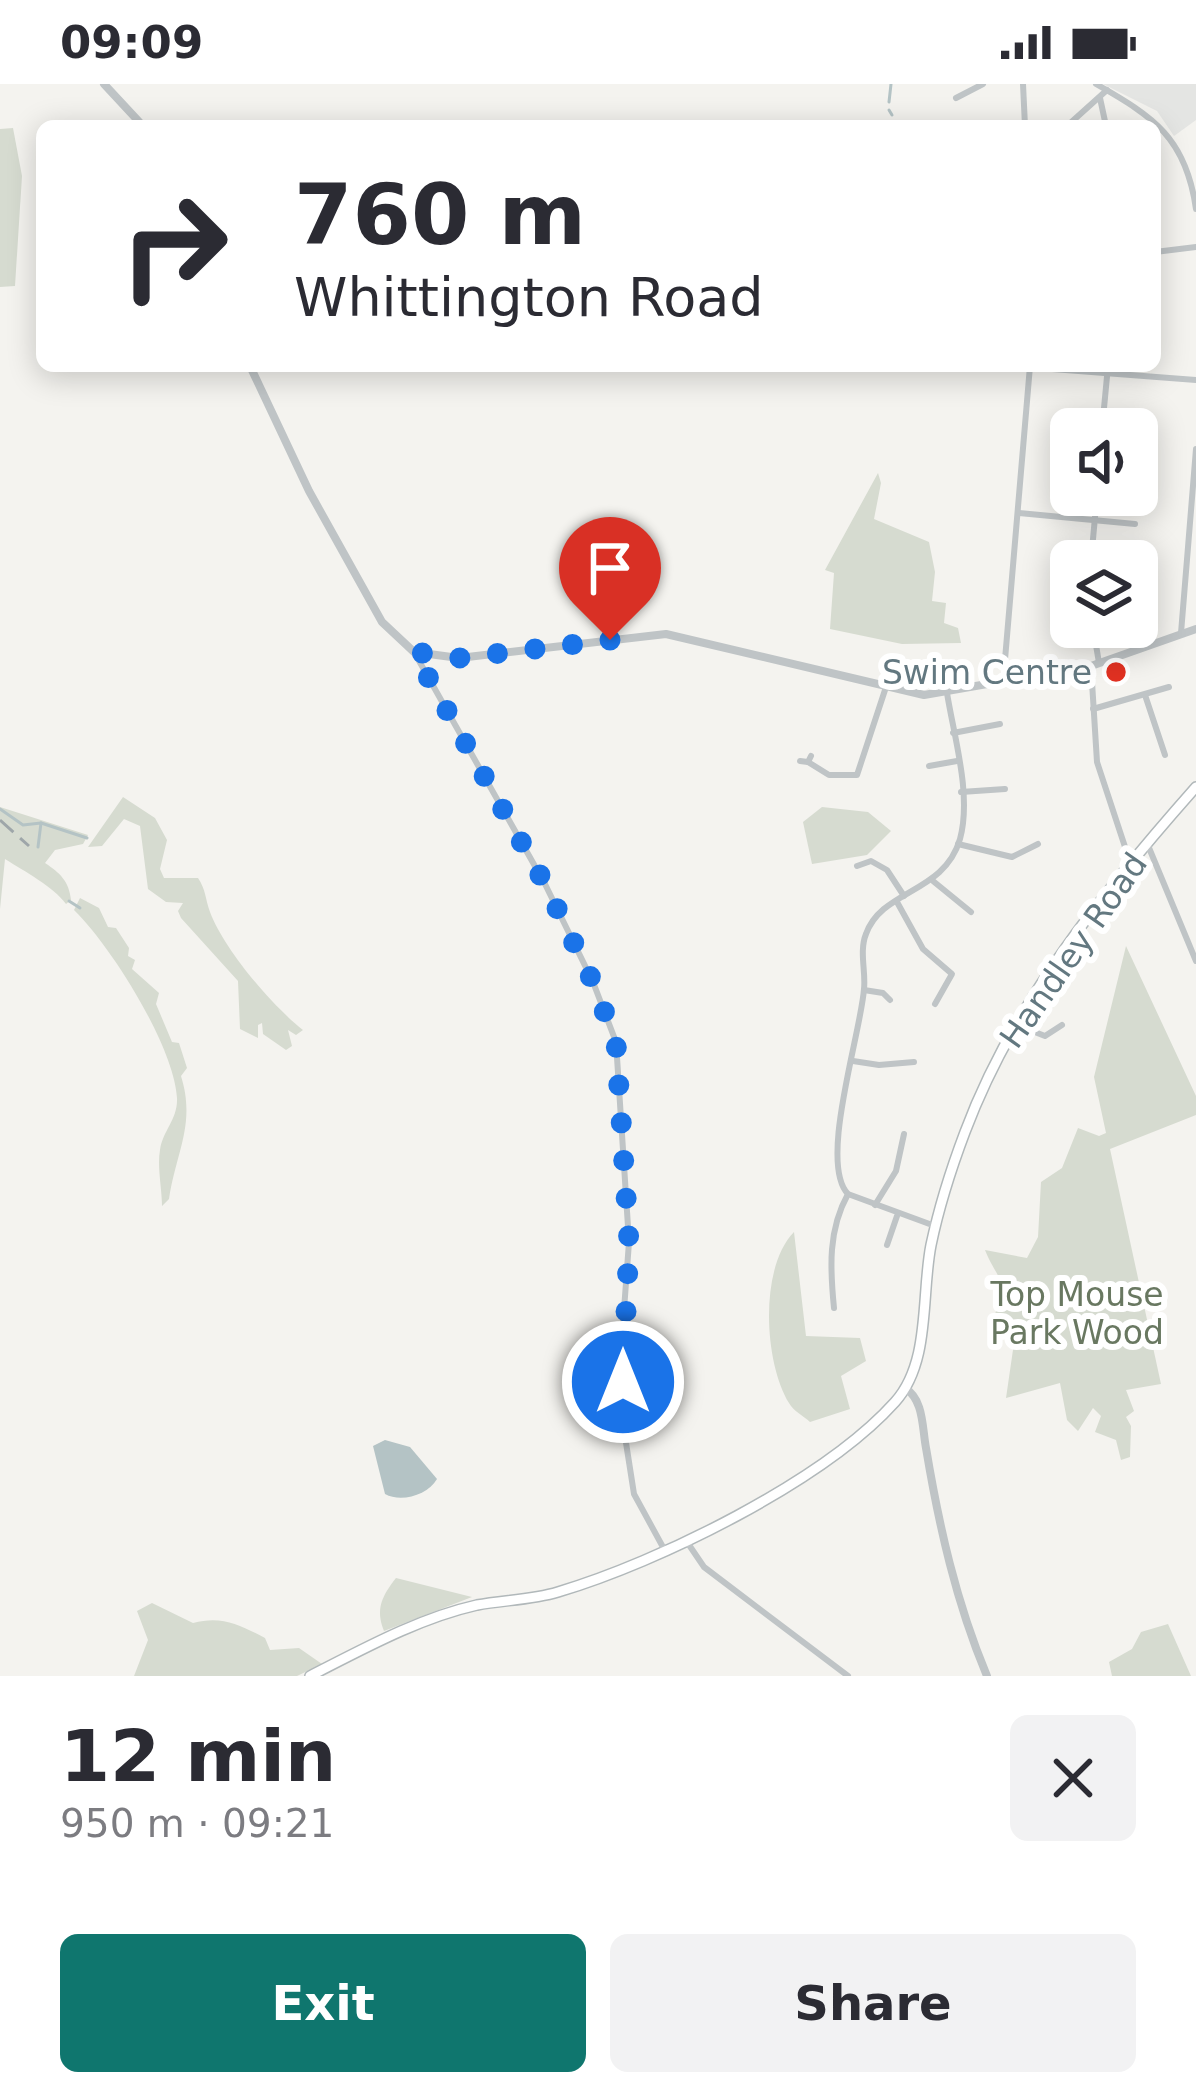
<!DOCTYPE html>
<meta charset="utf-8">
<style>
body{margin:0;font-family:"DejaVu Sans",sans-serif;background:#f2f2f3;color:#2b2b33;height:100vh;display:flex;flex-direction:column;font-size:45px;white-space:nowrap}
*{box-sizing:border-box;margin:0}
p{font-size:39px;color:#7c7c81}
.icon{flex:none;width:66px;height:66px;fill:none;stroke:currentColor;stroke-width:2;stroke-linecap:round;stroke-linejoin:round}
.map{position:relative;height:1592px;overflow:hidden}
.side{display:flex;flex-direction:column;background:#fff;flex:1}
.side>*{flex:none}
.top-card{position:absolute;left:36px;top:36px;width:1125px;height:252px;border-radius:18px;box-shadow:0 6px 30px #0003;background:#fff;color:#2b2b33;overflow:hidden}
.controls{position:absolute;left:1050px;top:324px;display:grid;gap:24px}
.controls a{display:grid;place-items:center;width:108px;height:108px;border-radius:18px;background:#fff;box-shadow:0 6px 30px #0003;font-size:60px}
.pin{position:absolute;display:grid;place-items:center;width:102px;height:102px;color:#fff;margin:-123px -51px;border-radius:50% 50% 50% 0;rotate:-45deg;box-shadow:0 0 12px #0007}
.pin .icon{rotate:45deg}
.me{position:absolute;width:132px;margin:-66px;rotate:0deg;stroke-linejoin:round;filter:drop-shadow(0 0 9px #0008)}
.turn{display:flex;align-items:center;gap:42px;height:252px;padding:0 60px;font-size:54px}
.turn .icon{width:156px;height:156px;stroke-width:2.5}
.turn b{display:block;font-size:84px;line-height:102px}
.round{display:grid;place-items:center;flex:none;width:126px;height:126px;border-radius:18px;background:#f2f2f3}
.head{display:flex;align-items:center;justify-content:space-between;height:204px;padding:0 60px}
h1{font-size:72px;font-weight:600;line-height:90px}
.action{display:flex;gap:24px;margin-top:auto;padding:24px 60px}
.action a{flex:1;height:138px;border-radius:18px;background:#0f766e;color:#fff;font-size:48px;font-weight:600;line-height:138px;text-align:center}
.action a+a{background:#f2f2f3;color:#2b2b33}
.status{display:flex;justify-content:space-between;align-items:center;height:84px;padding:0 60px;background:#fff;direction:ltr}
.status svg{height:33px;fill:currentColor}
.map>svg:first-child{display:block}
.built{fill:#e4e5e3}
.green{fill:#d6dbd0}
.water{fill:#b4c3c5}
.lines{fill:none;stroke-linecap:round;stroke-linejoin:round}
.stream{stroke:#b4c3c5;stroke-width:3}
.secondary-casing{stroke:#b1b8ba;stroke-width:12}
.minor{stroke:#bfc4c6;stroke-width:6}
.tertiary{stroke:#bfc4c6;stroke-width:8}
.secondary{stroke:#fff;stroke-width:9}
.rail{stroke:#9ea6a9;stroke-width:3;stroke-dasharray:18 9;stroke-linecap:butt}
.route{stroke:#1a73e8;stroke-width:21;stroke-dasharray:0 37.8}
.poi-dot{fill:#e13122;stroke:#fff;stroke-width:4.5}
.labels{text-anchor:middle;stroke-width:12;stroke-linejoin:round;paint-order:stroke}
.poi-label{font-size:33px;fill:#637880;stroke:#fff;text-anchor:end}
.street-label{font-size:33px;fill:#637880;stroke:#fff}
.park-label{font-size:33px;fill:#697861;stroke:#fff}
</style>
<div class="status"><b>09:09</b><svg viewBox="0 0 49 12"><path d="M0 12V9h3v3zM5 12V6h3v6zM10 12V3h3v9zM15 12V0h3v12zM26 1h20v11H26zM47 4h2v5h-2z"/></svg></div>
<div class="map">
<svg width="1196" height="1592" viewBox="0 0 1196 1592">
<rect width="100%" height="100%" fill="#f4f3ef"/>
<polygon class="built" points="1103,0 1196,0 1196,36 1174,52 1157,27"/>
<g class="green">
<polygon points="13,44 22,92 15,202 0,203 0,45"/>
<polygon points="878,389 881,399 874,435 929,458 935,488 932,517 946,519 944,539 958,544 961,559 902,560 830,545 834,489 825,486"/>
<path d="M123,713L155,734L167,756L160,785L164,794H198C206,806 205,814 210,828C224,865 272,922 303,946L296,951L288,946L292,962L286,966L263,950L262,939L258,941V954L240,945L238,897L181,834L178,827L183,819L166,818L148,805L140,742L124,735L102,762L88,763Z"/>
<path d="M0,723L88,751L83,760L55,766L45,779C60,789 69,797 71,816L66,820C54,803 24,787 5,775L0,825Z"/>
<polygon points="822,723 868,728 891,747 867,771 812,780 803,738"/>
<path d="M80,814L99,824L108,843L116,844L129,864L128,872L135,876L132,885L159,909L156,920L172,958L179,959L187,984L181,992C196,1040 176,1068 169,1115L162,1122C162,1105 157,1083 160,1066C163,1046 178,1035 177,1014C174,962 111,862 74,826Z"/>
<path d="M1126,862L1196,1012V1031L1110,1065L1161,1300L1126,1306L1134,1327L1126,1333L1131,1342L1130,1373L1121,1376L1116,1356L1095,1348L1101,1332L1093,1324L1078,1347L1067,1336L1060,1299L1006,1314L1014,1259L994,1232C1011,1197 997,1196 985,1166L1027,1174L1038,1153L1041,1098L1062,1084L1078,1044L1099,1052L1106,1049L1094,993Z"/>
<path d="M794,1148L806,1252L860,1254L866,1277L841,1292L850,1325L810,1338C804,1332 793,1327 789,1319C764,1278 759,1184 794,1148Z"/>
<path d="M396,1494L472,1513L384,1547C375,1525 382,1512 396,1494Z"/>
<path d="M152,1519L193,1539C222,1531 240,1541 265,1554L270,1566L299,1564L322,1580L297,1592H134L148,1556L137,1527Z"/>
<polygon points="1168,1540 1191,1592 1112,1592 1109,1578 1132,1565 1141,1548"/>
</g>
<path class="water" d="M385,1356L410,1363L437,1395C428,1411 401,1419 385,1410L373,1362Z"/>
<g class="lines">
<g class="stream">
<polyline points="889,18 891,0"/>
<polyline points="889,26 892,31"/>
<polyline points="931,284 931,282"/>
<polyline points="0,725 23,741 41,739 87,754"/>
<polyline points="38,763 41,739"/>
<polyline points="69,817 80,824"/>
</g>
<g class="secondary-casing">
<path id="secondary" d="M310,1592C363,1565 419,1534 477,1521C503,1516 532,1516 558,1508C659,1478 824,1397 895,1318C931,1278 921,1211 931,1161C939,1123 951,1085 965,1048C1014,917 1104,807 1196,703"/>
</g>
<g class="minor">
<polyline points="1023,0 1025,42"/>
<path d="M1096,0C1154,33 1186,54 1196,125"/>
<polyline points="956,14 983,0"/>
<polyline points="1100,14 1106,42"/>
<polyline points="1067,42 1107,6"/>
<polyline points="1155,168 1196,163"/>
<polyline points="1013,282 1196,296"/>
<polyline points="1102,345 1108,282"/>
<polyline points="1019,429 1135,440"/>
<polyline points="1091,477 1097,411"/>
<polyline points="1093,543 1099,579"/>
<polyline points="1181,549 1196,365"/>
<polyline points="414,568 545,800 593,898 616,958 629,1158 622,1253 624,1346 634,1410 664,1465"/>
<polyline points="1091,582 1097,678 1130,778"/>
<polyline points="1003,599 1030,282"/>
<polyline points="1145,611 1165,671"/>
<polyline points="1093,625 1169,603"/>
<polyline points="953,649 1000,640"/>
<polyline points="800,677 808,678 811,672"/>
<polyline points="808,678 829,691 857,691 886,603"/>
<polyline points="929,682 957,677"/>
<polyline points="961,708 1005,705"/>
<polyline points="1147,759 1196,877"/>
<polyline points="958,760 1012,773 1038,760"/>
<polyline points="857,782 871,777 887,786 904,812"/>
<polyline points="933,797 971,828"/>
<polyline points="897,818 923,865 952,890 935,920"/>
<polyline points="864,906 883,909 890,916"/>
<polyline points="1017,941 1045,952 1062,941"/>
<polyline points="853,977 879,981 914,978"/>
<polyline points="875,1121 896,1087 904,1050"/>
<path d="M935,1142L848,1110C818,1079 861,949 864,905C866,888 859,867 866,850C882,805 944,810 960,755C972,711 954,653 947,609"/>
<polyline points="887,1161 897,1132"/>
<path d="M834,1224C830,1184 828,1146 848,1110"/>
<polyline points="687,1458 704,1483 848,1592"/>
</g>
<g class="tertiary">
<polyline points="104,0 143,42"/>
<polyline points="250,282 309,407 382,538 414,568 459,574 666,550 924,611 1091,582 1196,545"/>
<path d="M905,1304C924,1316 922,1343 926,1364C939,1442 956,1518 987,1592"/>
</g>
<use href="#secondary" class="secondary"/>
<polyline class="rail" points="0,736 29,762"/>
</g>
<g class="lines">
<polyline class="route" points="610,556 459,574 414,568 545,800 593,898 616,958 629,1158 623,1298"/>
</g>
<circle class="poi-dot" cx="1116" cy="588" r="12"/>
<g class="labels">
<g class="poi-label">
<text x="1092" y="600">Swim Centre</text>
</g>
<g class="street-label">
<text transform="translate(1073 866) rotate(-55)" y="12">Handley Road</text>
</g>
<g class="park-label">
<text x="1077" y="1222">Top Mouse<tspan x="1077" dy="38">Park Wood</tspan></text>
</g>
</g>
</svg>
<div class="controls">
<a><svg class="icon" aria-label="sound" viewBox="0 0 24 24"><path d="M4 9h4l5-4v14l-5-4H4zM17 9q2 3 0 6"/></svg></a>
<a><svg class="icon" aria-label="layers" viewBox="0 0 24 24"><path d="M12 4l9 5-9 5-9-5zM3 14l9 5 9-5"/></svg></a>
</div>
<div class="pin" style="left:610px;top:556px;background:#d93025"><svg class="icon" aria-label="arrive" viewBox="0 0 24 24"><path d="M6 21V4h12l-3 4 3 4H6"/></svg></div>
<svg class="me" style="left:623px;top:1298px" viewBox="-20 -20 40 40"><circle r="17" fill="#1a73e8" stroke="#fff" stroke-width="3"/><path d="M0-11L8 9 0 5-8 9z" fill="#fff"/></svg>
<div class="top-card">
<div class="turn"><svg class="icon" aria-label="right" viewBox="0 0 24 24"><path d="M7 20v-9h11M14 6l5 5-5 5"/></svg><div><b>760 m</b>Whittington Road</div></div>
</div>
</div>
<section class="side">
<div class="head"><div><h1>12 min</h1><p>950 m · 09:21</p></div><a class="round"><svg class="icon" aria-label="close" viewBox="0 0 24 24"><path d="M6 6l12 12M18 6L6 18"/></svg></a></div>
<div class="action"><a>Exit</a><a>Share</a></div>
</section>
